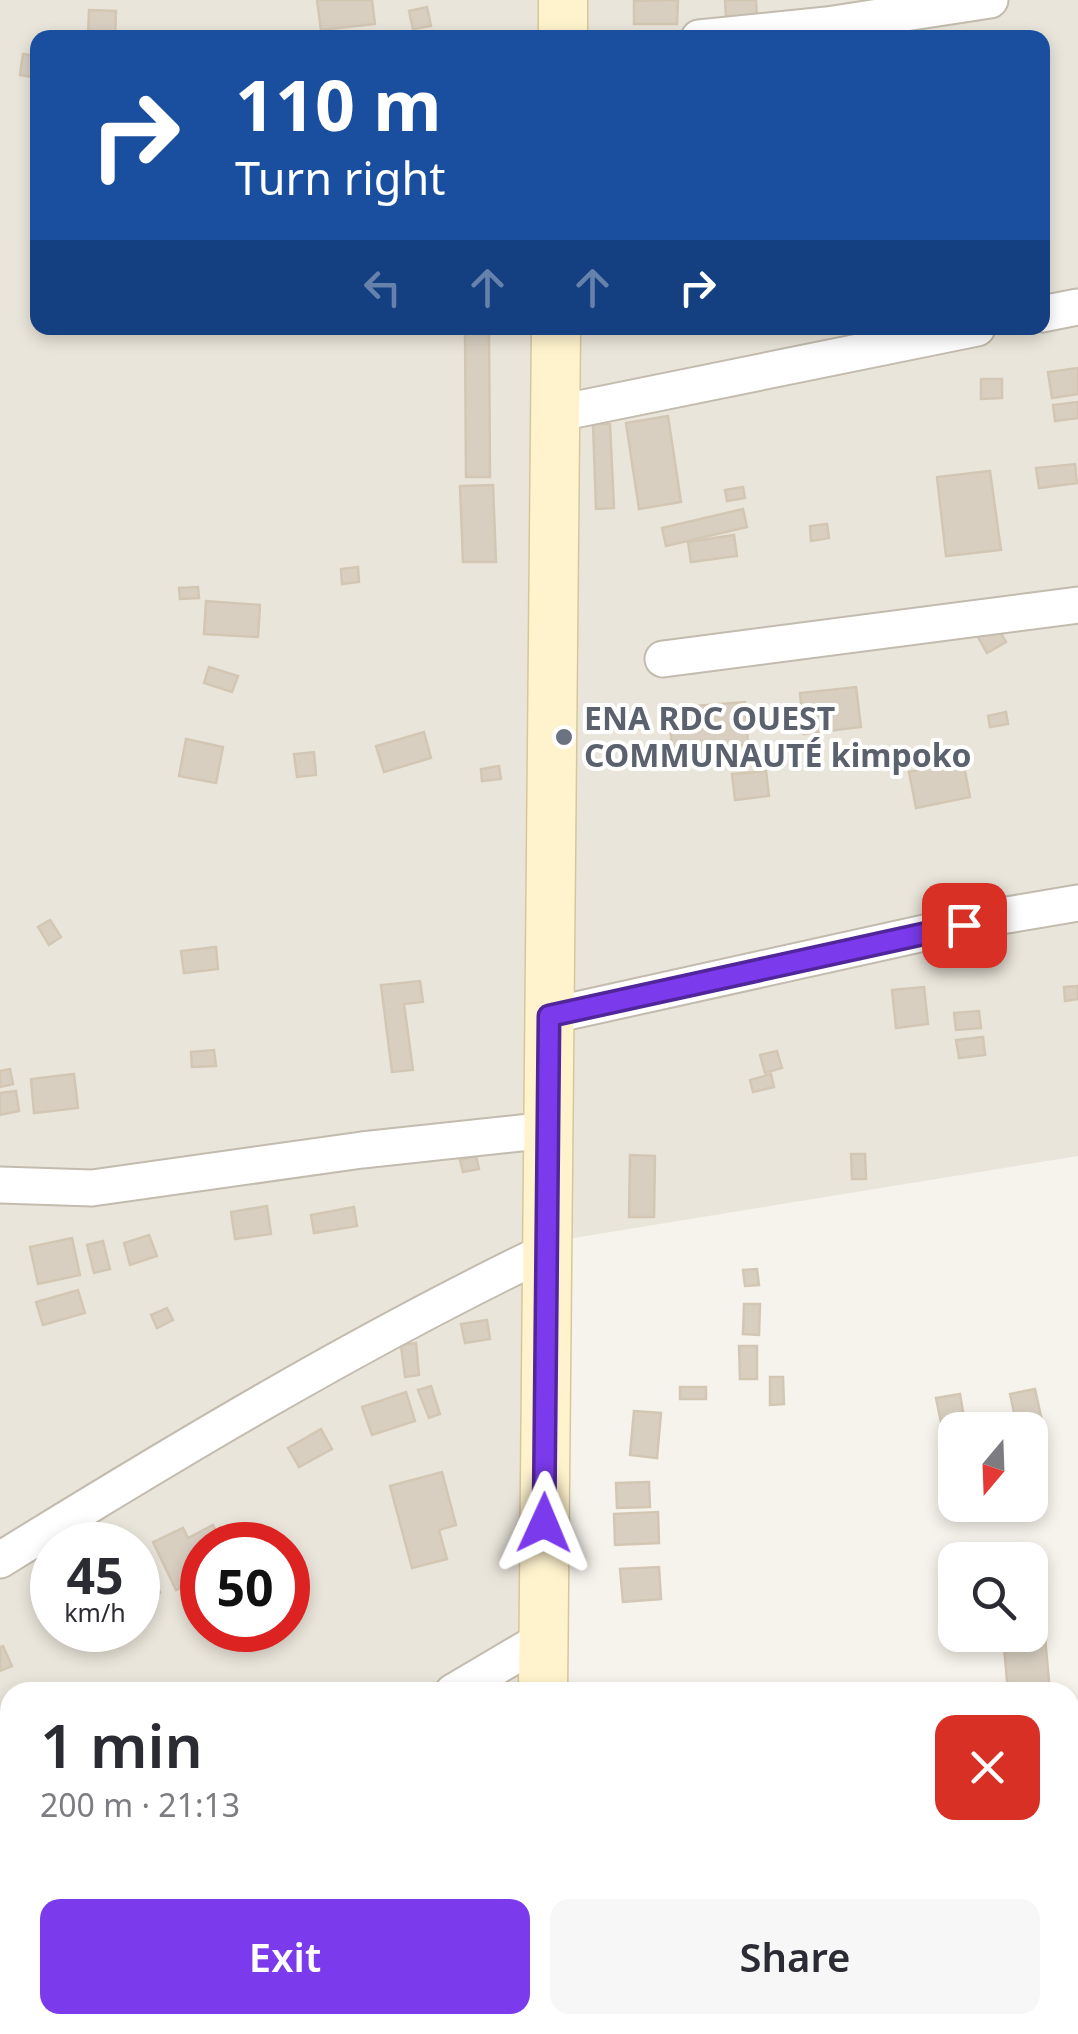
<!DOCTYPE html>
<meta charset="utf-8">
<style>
body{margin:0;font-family:"Noto Sans",sans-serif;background:#f7f7f7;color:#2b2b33;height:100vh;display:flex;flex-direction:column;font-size:38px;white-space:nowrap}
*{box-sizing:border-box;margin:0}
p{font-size:32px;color:#7c7c81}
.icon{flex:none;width:55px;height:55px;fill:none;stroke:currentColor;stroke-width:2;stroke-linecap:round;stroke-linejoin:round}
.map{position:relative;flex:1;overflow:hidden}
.side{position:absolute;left:0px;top:1682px;width:1080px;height:352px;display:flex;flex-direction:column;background:#fff;border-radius:30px 30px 0 0;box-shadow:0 5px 15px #0003}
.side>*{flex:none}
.guide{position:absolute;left:30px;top:30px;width:1020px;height:305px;border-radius:20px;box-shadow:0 5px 15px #0003;background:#1a4fa0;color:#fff;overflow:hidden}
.needle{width:65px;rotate:199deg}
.tools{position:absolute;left:938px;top:1412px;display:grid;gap:20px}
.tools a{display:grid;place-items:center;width:110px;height:110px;border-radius:20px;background:#fff;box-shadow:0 5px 15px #0003;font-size:50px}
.speed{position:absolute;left:30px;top:1522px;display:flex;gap:20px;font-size:50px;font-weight:700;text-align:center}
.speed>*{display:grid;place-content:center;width:130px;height:130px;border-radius:50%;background:#fff;box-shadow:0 5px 15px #0003;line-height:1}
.speed small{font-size:25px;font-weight:400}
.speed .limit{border:15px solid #d22;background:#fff;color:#111}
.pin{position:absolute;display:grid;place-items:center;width:85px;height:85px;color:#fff;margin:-42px;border-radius:20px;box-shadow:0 5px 15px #0006}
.me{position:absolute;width:110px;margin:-55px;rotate:1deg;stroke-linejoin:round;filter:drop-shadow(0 0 8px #0008)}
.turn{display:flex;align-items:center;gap:35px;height:210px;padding:0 40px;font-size:45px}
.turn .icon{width:130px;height:130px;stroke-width:2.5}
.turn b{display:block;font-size:70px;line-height:85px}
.lanes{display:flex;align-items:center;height:95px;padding:0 40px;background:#0003;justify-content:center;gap:50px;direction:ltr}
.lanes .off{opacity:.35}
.round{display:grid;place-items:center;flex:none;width:105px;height:105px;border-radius:20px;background:#f7f7f7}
.overview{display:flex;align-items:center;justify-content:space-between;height:170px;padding:0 40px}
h1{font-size:60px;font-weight:600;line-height:75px}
.action{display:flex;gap:20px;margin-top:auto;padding:20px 40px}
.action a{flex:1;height:115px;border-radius:20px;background:#7c3aed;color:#fff;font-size:40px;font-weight:600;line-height:115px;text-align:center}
.action a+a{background:#f7f7f7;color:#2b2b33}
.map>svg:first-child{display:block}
.residential{fill:#eae5da;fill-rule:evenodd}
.building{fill:#d8cfc1;stroke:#d3c7b4;stroke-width:2.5}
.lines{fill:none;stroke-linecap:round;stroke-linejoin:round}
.minor-casing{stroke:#c2bbae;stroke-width:39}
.secondary-casing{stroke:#d6c79b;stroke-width:51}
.minor{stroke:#fff;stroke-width:35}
.secondary{stroke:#fff3cd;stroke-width:48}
.route-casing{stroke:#51269a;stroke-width:25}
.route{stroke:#7c3aed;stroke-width:18}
.worship-dot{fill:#6b7280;stroke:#fff;stroke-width:4}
.labels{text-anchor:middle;stroke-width:8;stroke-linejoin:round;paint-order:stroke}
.worship-label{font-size:32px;font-weight:bold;fill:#5b616d;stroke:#fff;text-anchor:start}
</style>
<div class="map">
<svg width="1078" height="2034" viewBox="0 0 1078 2034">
<rect width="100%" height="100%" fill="#f6f3ec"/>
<path class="residential" d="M0,0H1078V1156L549,1242L527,1692H10V2025H511L510,2034H0ZM38,38H1042V328H38ZM52,1545H138V1630H52ZM202,1545H288V1630H202Z"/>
<g class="building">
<polygon points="317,0 372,0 375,24 321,30"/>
<polygon points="678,0 677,24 634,24 634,1"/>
<polygon points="725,0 756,0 757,18 726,19"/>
<polygon points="427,7 431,26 413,29 409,11"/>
<polygon points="89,10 116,11 115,37 88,36"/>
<polygon points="23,54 38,56 38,78 20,75"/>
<polygon points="465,330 489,330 490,477 466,477"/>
<polygon points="1078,368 1078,394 1052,398 1048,372"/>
<polygon points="981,379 1002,379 1002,398 981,399"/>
<polygon points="1078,402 1078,418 1055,421 1053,405"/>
<polygon points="668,416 681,502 639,509 626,423"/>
<polygon points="593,424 610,424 614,508 596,509"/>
<polygon points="1075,464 1077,483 1039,488 1036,468"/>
<polygon points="990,471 1001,550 946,556 937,477"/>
<polygon points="493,485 496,562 463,562 460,486"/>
<polygon points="743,487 745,498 727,501 725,490"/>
<polygon points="743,509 747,527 666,546 662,528"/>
<polygon points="827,524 829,538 811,541 810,526"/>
<polygon points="734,535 737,556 691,562 688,542"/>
<polygon points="358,567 359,582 342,584 341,569"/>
<polygon points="198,587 199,598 180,599 179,588"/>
<polygon points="206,601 260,605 258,637 204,634"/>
<polygon points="993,619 1006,642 987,653 974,630"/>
<polygon points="209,667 238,676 232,692 204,683"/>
<polygon points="856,687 861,727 804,734 800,693"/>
<polygon points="745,702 748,745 672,750 669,708"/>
<polygon points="1006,712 1008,724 990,727 988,716"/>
<polygon points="424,732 431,758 384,772 376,746"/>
<polygon points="186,739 223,747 216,783 179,776"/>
<polygon points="314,752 316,775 297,777 294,754"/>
<polygon points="963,761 970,797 916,808 909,772"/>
<polygon points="499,766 501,779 482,781 481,769"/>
<polygon points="766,771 769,796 735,800 732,774"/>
<polygon points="50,920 61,937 49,945 38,927"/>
<polygon points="216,947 218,969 184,973 181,951"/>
<polygon points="420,981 423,1002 404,1004 413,1070 392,1072 381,985"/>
<polygon points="1078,986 1078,999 1065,1001 1064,987"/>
<polygon points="924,987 928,1024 896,1028 892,990"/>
<polygon points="979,1011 981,1028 956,1030 954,1013"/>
<polygon points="983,1037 985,1055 959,1058 956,1040"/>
<polygon points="214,1050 216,1066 192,1067 191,1052"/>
<polygon points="777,1051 782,1068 765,1073 760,1055"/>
<polygon points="10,1069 13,1084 0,1087 0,1071"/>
<polygon points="74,1074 78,1108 34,1113 31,1079"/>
<polygon points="771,1074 774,1087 753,1092 750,1080"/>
<polygon points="16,1091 19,1111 0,1115 0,1093"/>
<polygon points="851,1154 865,1154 866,1179 852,1179"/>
<polygon points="630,1155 655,1156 654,1217 629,1217"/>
<polygon points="476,1156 479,1169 463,1172 460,1160"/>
<polygon points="267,1206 271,1234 235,1239 231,1212"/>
<polygon points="354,1207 357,1226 314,1233 311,1215"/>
<polygon points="149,1235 157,1256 130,1265 124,1243"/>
<polygon points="72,1238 80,1275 38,1284 30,1247"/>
<polygon points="103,1241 110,1269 94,1273 87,1245"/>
<polygon points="757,1269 759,1285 745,1286 743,1270"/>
<polygon points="78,1290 85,1313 43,1325 36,1302"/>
<polygon points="744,1304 760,1304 759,1335 743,1334"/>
<polygon points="167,1308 173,1320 157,1328 151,1315"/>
<polygon points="487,1320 490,1339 465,1343 461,1324"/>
<polygon points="416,1343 419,1375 405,1377 401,1345"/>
<polygon points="739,1346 757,1346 757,1379 740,1379"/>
<polygon points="770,1377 783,1377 784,1404 770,1405"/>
<polygon points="431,1386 440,1414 429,1418 418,1390"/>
<rect x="680" y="1387" width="26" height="12"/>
<polygon points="1035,1389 1042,1421 1017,1426 1010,1394"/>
<polygon points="406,1392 415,1421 372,1435 362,1407"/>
<polygon points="960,1394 964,1418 941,1422 936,1398"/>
<polygon points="634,1411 661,1413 657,1458 630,1455"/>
<polygon points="321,1429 332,1449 299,1467 288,1448"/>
<polygon points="442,1472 456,1525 439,1530 447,1559 412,1568 390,1486"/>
<polygon points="649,1482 650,1507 617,1508 616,1483"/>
<polygon points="658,1512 659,1543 615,1545 614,1514"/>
<polygon points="213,1525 223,1545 202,1545 202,1577 176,1590 153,1542 183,1528 188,1538"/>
<polygon points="659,1567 661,1599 623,1602 620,1569"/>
<polygon points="155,1579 160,1593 140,1601 138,1586"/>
<polygon points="1041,1594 1050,1692 1008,1692 1003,1635 1030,1635 1030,1595"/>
<polygon points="3,1646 12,1666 0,1671 0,1647"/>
<polygon points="10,2024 20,2025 23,2034 5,2034 2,2027"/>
<polygon points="105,2025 145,2025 148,2034 109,2034"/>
<polygon points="877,2025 920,2025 922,2034 879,2034"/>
</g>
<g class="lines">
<g class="minor-casing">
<g id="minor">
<polyline points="699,38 827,25 990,0"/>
<polyline points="1042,314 1078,307"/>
<polyline points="554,414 977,328"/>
<polyline points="663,659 1078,605"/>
<polyline points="549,1016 1001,916 1078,903"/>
<polyline points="0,1185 92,1188 362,1150 548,1130"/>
<path d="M0,1560C178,1450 358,1342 547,1251"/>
<polyline points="453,1692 543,1639"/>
<polyline points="0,1918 10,1913"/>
<polyline points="252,2034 265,2025"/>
</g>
</g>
<g class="secondary-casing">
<g id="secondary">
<polyline points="563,38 563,0"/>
<polyline points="543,1692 556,328"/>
<polyline points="540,2034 540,2025"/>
</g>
</g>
<use href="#minor" class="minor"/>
<use href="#secondary" class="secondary"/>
</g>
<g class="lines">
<g class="route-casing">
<polyline id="route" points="544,1523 549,1016 964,925"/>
</g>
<use href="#route" class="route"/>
</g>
<circle class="worship-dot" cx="564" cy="737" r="10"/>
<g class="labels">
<g class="worship-label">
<text x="584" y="730">ENA RDC OUEST<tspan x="584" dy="37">COMMUNAUTÉ kimpoko</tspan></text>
</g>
</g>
</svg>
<div class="tools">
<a><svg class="needle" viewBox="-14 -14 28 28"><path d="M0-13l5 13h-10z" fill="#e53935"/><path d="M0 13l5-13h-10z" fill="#7c7c81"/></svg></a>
<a><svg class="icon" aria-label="search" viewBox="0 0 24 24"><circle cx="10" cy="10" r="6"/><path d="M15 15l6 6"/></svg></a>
</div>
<div class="speed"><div>45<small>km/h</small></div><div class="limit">50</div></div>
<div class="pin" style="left:964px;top:925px;background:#d93025"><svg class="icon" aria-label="arrive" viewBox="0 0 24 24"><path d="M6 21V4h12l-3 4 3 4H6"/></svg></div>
<svg class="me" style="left:544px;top:1523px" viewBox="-20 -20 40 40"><path d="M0-17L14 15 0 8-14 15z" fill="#7c3aed" stroke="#fff" stroke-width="4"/></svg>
<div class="guide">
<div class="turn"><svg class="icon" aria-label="right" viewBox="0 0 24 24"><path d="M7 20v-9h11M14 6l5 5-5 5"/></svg><div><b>110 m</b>Turn right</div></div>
<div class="lanes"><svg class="icon off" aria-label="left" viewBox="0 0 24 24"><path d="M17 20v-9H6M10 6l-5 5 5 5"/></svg><svg class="icon off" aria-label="ahead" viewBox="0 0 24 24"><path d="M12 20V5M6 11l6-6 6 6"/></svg><svg class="icon off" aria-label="ahead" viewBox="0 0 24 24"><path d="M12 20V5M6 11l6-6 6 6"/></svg><svg class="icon" aria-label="right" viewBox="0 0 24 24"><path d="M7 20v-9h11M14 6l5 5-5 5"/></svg></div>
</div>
<section class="side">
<div class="overview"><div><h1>1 min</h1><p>200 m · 21:13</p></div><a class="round" style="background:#d93025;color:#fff"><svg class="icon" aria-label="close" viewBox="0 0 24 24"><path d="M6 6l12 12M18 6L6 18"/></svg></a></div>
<div class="action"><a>Exit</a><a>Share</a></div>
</section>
</div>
